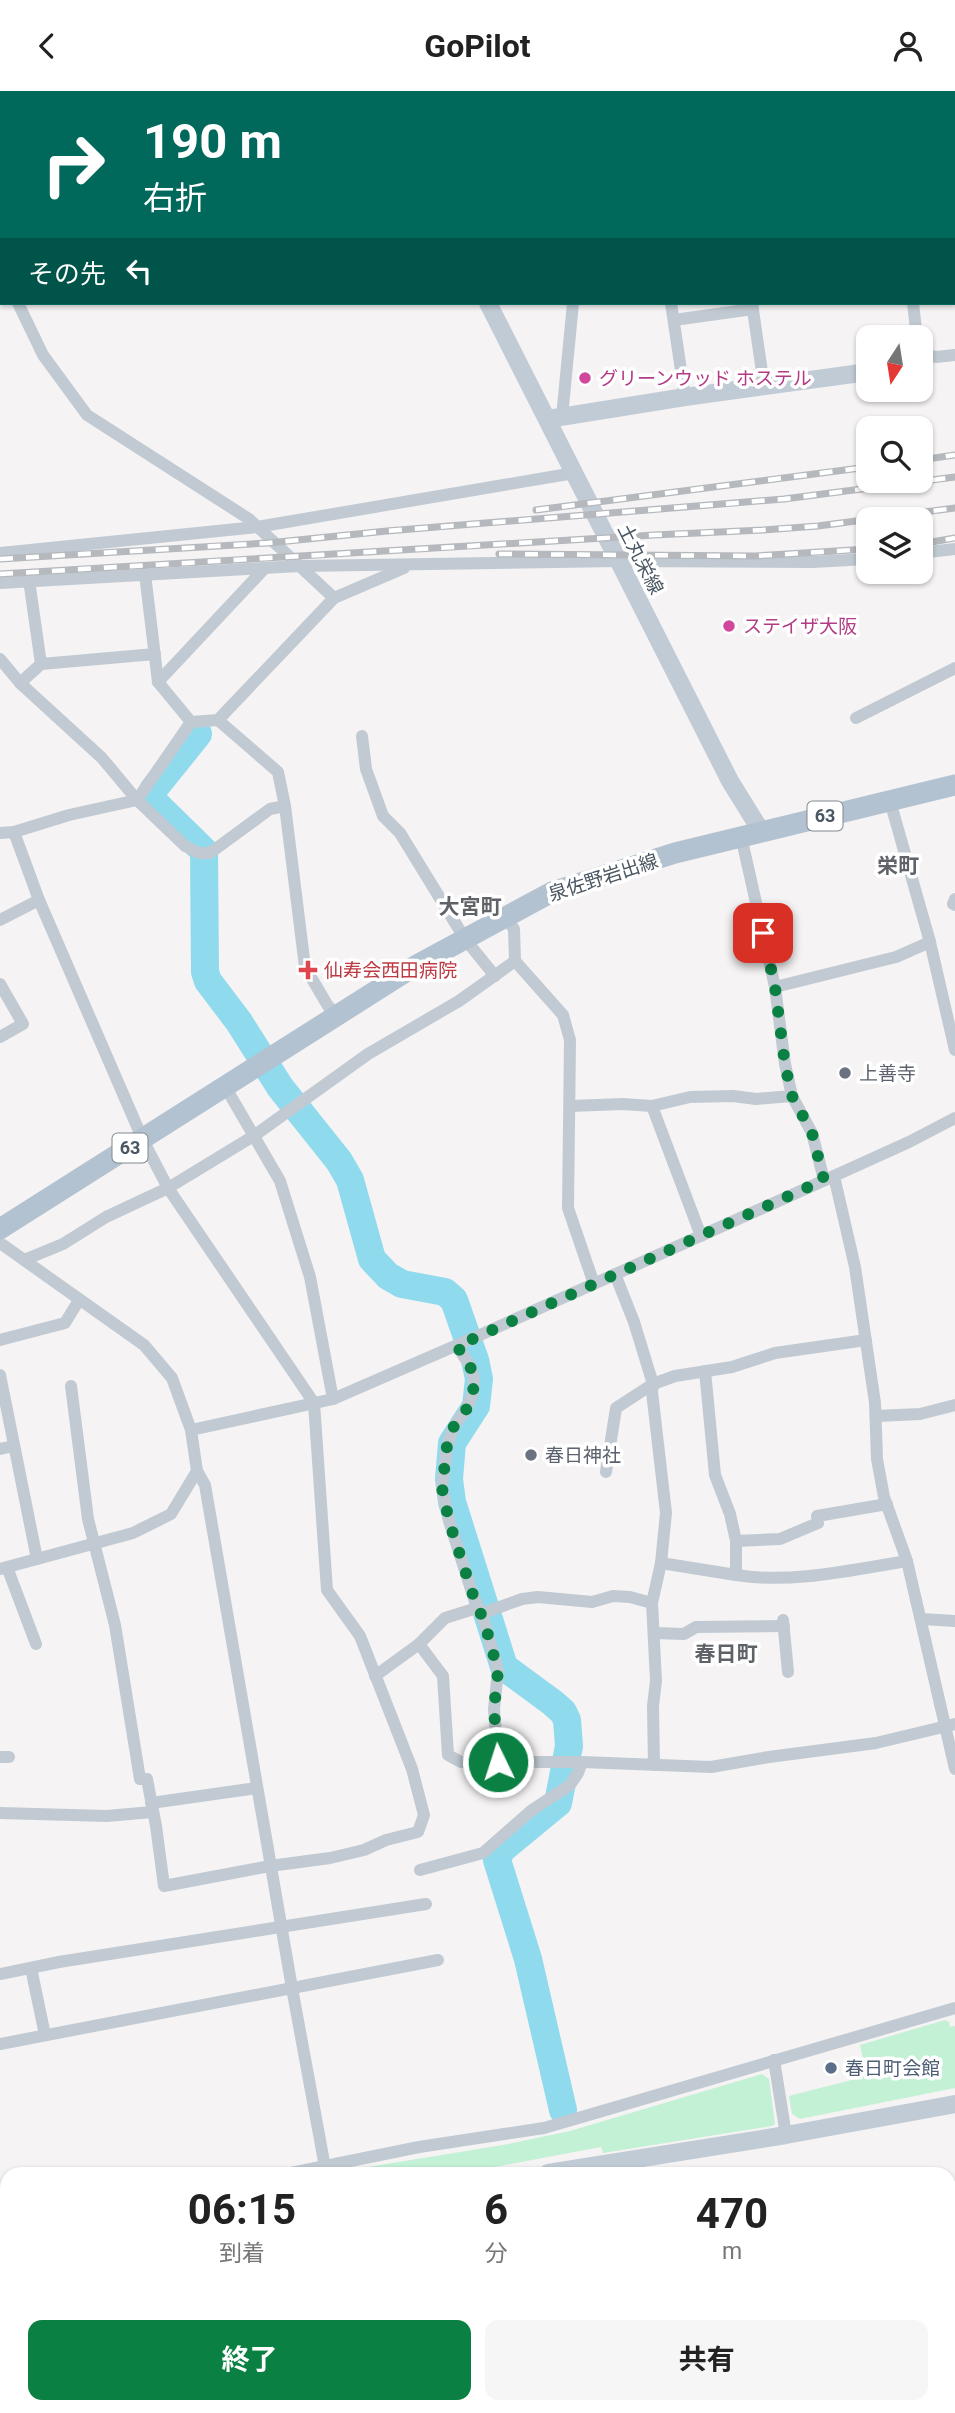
<!DOCTYPE html>
<html lang="ja">
<meta charset="utf-8">
<style>
body{margin:0;font-family:Roboto,"Noto Sans JP",sans-serif;background:#f6f6f6;color:#222;height:100vh;display:flex;flex-direction:column;font-size:26px;white-space:nowrap}
*{box-sizing:border-box;margin:0}
p{font-size:23px;color:#767676}
.icon{flex:none;width:38px;height:38px;fill:none;stroke:currentColor;stroke-width:2;stroke-linecap:round;stroke-linejoin:round}
.map{position:relative;flex:1;overflow:hidden}
.details{position:absolute;left:0px;top:2076px;width:956px;height:247px;display:flex;flex-direction:column;background:#fff;border-radius:21px 21px 0 0;box-shadow:0 2px 5px #0004}
.details>*{flex:none}
.hud{position:absolute;left:0px;top:0px;width:956px;height:214px;box-shadow:0 2px 5px #0004;background:#00695c;color:#fff;overflow:hidden}
.needle{width:46px;rotate:192deg}
.tools{position:absolute;left:856px;top:234px;display:grid;gap:14px}
.tools a{display:grid;place-items:center;width:77px;height:77px;border-radius:14px;background:#fff;box-shadow:0 2px 5px #0004;font-size:35px}
.pin{position:absolute;display:grid;place-items:center;width:60px;height:60px;color:#fff;margin:-30px;border-radius:14px;box-shadow:0 4px 10px #0006}
.me{position:absolute;width:77px;margin:-38px;rotate:356deg;stroke-linejoin:round;filter:drop-shadow(0 0 5px #0008)}
.turn{display:flex;align-items:center;gap:24px;height:147px;padding:0 28px;font-size:32px}
.turn .icon{width:91px;height:91px;stroke-width:2.5}
.turn b{display:block;font-size:49px;line-height:60px}
.then{display:flex;align-items:center;height:66px;padding:0 28px;background:#0003;gap:14px;font-size:26px}
.eta{display:flex;justify-content:space-evenly;align-items:center;height:119px;text-align:center}
.eta b{font-size:42px;font-weight:700;line-height:49px}
.primary-button{display:flex;gap:14px;margin-top:auto;padding:14px 28px}
.primary-button a{flex:1;height:80px;border-radius:14px;background:#0b8043;color:#fff;font-size:28px;font-weight:700;line-height:80px;text-align:center}
.primary-button a+a{background:#f6f6f6;color:#222}
header{display:flex;justify-content:space-between;align-items:center;height:91px;padding:0 28px;background:#fff;font-size:32px;font-weight:700}
.map>svg:first-child{display:block}
.green{fill:#c3f1d5}
.lines{fill:none;stroke-linecap:round;stroke-linejoin:round}
.river{stroke:#90daee;stroke-width:28}
.highway-casing{stroke:#7690ad;stroke-width:26}
.street{stroke:#c1cad2;stroke-width:12}
.secondary{stroke:#c1cbd6;stroke-width:18}
.primary{stroke:#b3c2d1;stroke-width:21}
.highway{stroke:#8ba5c1;stroke-width:23}
.rail-casing{stroke:#b5b8bd;stroke-width:7}
.rail{stroke:#fff;stroke-width:4.5;stroke-dasharray:13;stroke-linecap:butt}
.route{stroke:#0b8043;stroke-width:12;stroke-dasharray:0 21.6}
.hotel-dot{fill:#d1479c;stroke:#fff;stroke-width:2.5}
.health-dot{fill:#e0444e;stroke:#fff;stroke-width:2.5}
.worship-dot{fill:#6b7280;stroke:#fff;stroke-width:2.5}
.service-dot{fill:#5c6f8a;stroke:#fff;stroke-width:2.5}
.labels{text-anchor:middle;stroke-width:7;stroke-linejoin:round;paint-order:stroke}
.shield{fill:#fff;stroke:#808990;stroke-width:2}
.shield-label{font-size:18px;font-weight:bold;fill:#4a5661}
.hotel-label{font-size:19px;fill:#b23c85;stroke:#fff;text-anchor:start}
.street-label{font-size:19px;fill:#4a5661;stroke:#fff}
.health-label{font-size:19px;fill:#be3a42;stroke:#fff;text-anchor:start}
.worship-label{font-size:19px;fill:#5b616d;stroke:#fff;text-anchor:start}
.service-label{font-size:19px;fill:#4e5e75;stroke:#fff;text-anchor:start}
.neighbourhood-label{font-size:21px;font-weight:bold;fill:#5f6368;stroke:#fff}
</style>
<header><svg class="icon" aria-label="back" viewBox="0 0 24 24"><path d="M15 5l-7 7 7 7"/></svg>GoPilot<svg class="icon" aria-label="person" viewBox="0 0 24 24"><circle cx="12" cy="8" r="4"/><path d="M4 21q1-7 8-7t8 7"/></svg></header>
<div class="map">
<svg width="955" height="2322" viewBox="0 0 955 2322">
<rect width="100%" height="100%" fill="#f5f3f3"/>
<g class="green">
<polygon points="945,1929 949,1931 950,1936 955,1935 955,1997 800,2028 792,2023 789,2005 867,1985 860,1954"/>
<polygon points="762,1983 769,1988 775,2033 772,2035 603,2062 601,2056 462,2082 331,2082 503,2054 570,2040"/>
</g>
<g class="lines">
<polyline class="river" points="198,643 153,699 153,710 204,760 205,881 208,890 239,931 280,996 339,1070 350,1089 372,1168 388,1185 402,1193 445,1201 454,1209 475,1269 479,1288 476,1315 452,1352 449,1388 452,1411 504,1576 553,1612 563,1621 567,1629 569,1655 558,1712 501,1759 497,1769 528,1868 563,2019"/>
<g class="highway-casing">
<g id="highway">
<polyline points="948,2156 955,2155"/>
<polyline points="948,2183 955,2181"/>
<polyline points="403,2322 421,2315"/>
<polyline points="484,2322 504,2315"/>
</g>
</g>
<g class="street">
<polyline points="546,0 546,2"/>
<polyline points="861,0 861,2"/>
<polyline points="4,2 6,0"/>
<polyline points="355,2 359,0"/>
<polyline points="775,2 777,0"/>
<polyline points="842,2 844,0"/>
<polyline points="954,152 955,152"/>
<polyline points="0,157 2,156"/>
<polyline points="0,176 2,180"/>
<polyline points="18,212 43,264 87,324 249,428 334,507 404,477"/>
<polyline points="671,212 685,306"/>
<polyline points="752,212 764,295"/>
<polyline points="913,212 917,247"/>
<polyline points="674,229 753,218"/>
<polyline points="920,262 936,266 955,264"/>
<polyline points="562,326 573,212"/>
<polyline points="0,462 257,436 574,382"/>
<polyline points="920,462 955,458"/>
<polyline points="145,483 158,591"/>
<polyline points="29,489 41,573 155,563"/>
<polyline points="0,492 300,475 618,470 813,471 868,468"/>
<polyline points="0,568 20,592 102,667 137,709 185,755 199,762 210,762 270,718 285,715"/>
<polyline points="20,592 41,573"/>
<polyline points="856,627 955,577"/>
<polyline points="218,629 278,681 285,715 305,876 328,915 339,925"/>
<polyline points="191,631 158,591 265,477"/>
<polyline points="362,645 366,678 383,725 400,742 465,848 495,885"/>
<polyline points="890,710 930,851 955,959"/>
<polyline points="14,741 39,809 143,1049 168,1097 314,1312 327,1499 360,1545 412,1678 424,1724 418,1741 386,1749 364,1759 330,1767 270,1775 164,1795 156,1735 147,1688 140,1688 115,1534 88,1428 71,1295"/>
<polyline points="0,742 14,741 69,724 137,709 191,631 218,629 334,507"/>
<polyline points="741,745 775,896 785,973 792,1005 812,1042 824,1089"/>
<polyline points="955,808 953,813 955,814"/>
<polyline points="505,826 514,838 515,870 563,924 570,949 568,1117 594,1193"/>
<polyline points="0,829 39,809"/>
<polyline points="0,893 23,933 0,946"/>
<polyline points="775,896 896,866 930,851"/>
<polyline points="226,997 280,1090 310,1186 333,1308"/>
<polyline points="570,1015 623,1013 652,1015 690,1006 733,1005 756,1008 792,1005"/>
<polyline points="652,1015 701,1145"/>
<polyline points="834,1085 855,1176 875,1312 877,1368 884,1406 907,1470 955,1678"/>
<polyline points="0,1152 144,1254 172,1287 191,1339 197,1380 171,1423 133,1442 0,1478"/>
<polyline points="24,1169 63,1153 106,1126 168,1097 255,1044 368,963 459,910 515,870"/>
<polyline points="615,1183 634,1231 653,1293 652,1301 666,1422 661,1472 652,1512 656,1590 653,1615 654,1674"/>
<polyline points="0,1249 65,1232 79,1209"/>
<polyline points="457,1255 470,1275 474,1288 473,1302 466,1319 454,1335 447,1355 442,1397 449,1430 473,1504 485,1533 498,1580 494,1618 498,1671"/>
<polyline points="0,1284 37,1468"/>
<polyline points="876,1325 920,1323 955,1314"/>
<polyline points="191,1339 333,1308 471,1248 834,1085 909,1051 955,1027"/>
<polyline points="0,1358 14,1355"/>
<polyline points="197,1380 205,1394 292,1897 325,2076"/>
<polyline points="606,1381 616,1317 653,1293 675,1285 732,1276 775,1262 866,1249"/>
<polyline points="736,1450 780,1448 818,1432 817,1425 887,1413"/>
<polyline points="661,1472 736,1484 736,1450 730,1423 715,1384 705,1280"/>
<polyline points="7,1476 36,1553"/>
<path d="M736,1484C792,1493 851,1479 907,1470"/>
<polyline points="480,1523 522,1508 538,1506 592,1511 613,1505 630,1506 652,1512"/>
<polyline points="922,1528 955,1530"/>
<polyline points="783,1529 788,1581"/>
<polyline points="654,1542 684,1543 696,1536 784,1535"/>
<polyline points="419,1553 443,1585 448,1664 461,1671 582,1671 711,1676 769,1666 876,1652 955,1633"/>
<polyline points="375,1585 419,1553 445,1527 477,1517"/>
<polyline points="0,1666 9,1666"/>
<polyline points="151,1712 257,1697"/>
<polyline points="0,1722 107,1725 152,1721"/>
<polyline points="420,1779 483,1762 532,1719 570,1694 578,1682 582,1671"/>
<polyline points="31,1877 45,1944"/>
<polyline points="0,1883 59,1871 426,1813"/>
<polyline points="0,1953 438,1869"/>
<polyline points="774,1969 786,2044"/>
<polyline points="291,2082 419,2056 544,2037 955,1917"/>
<polyline points="0,2187 7,2183"/>
<polyline points="141,2315 145,2322"/>
<polyline points="657,2315 659,2322"/>
</g>
<g class="secondary">
<polyline points="377,0 377,2"/>
<polyline points="488,212 730,690 761,740"/>
<polyline points="548,328 685,306 868,281"/>
<polyline points="548,2082 786,2044 955,2013"/>
<polyline points="0,2239 7,2235"/>
<polyline points="637,2315 640,2322"/>
</g>
<g class="primary">
<polyline points="0,1138 415,875 552,801 675,762 955,694"/>
<polyline points="948,2141 955,2139"/>
<polyline points="948,2198 955,2196"/>
<polyline points="357,2322 375,2315"/>
<polyline points="532,2322 552,2315"/>
</g>
<use href="#highway" class="highway"/>
<g class="rail-casing">
<g id="rail">
<polyline points="920,369 955,364"/>
<polyline points="536,419 868,376"/>
<polyline points="920,453 955,447"/>
<polyline points="499,463 755,465 868,458"/>
<polyline points="0,468 268,452 387,440 784,408 955,386"/>
<polyline points="0,483 654,444 763,439 818,435 955,417"/>
</g>
</g>
<use href="#rail" class="rail"/>
</g>
<g class="lines">
<polyline class="route" points="498,1671 494,1618 498,1580 485,1533 473,1504 449,1430 442,1397 447,1355 454,1335 466,1319 473,1302 474,1288 470,1275 457,1255 824,1089 812,1042 792,1005 785,974 775,896 763,842"/>
</g>
<g class="hotel-dot">
<circle cx="585" cy="287" r="7"/>
<circle cx="729" cy="535" r="7"/>
</g>
<path class="health-dot" d="M304.5 868.5h7v7h7v7h-7v7h-7v-7h-7v-7h7z"/>
<g class="worship-dot">
<circle cx="845" cy="982" r="7"/>
<circle cx="531" cy="1364" r="7"/>
</g>
<circle class="service-dot" cx="831" cy="1977" r="7"/>
<g class="labels">
<g class="shield">
<rect x="807.5" y="710.5" width="35" height="29" rx="5"/>
<rect x="112.5" y="1042.5" width="35" height="29" rx="5"/>
</g>
<g class="shield-label">
<text x="825" y="731">63</text>
<text x="130" y="1063">63</text>
</g>
<g class="hotel-label">
<text x="599" y="294">グリーンウッド ホステル</text>
<text x="743" y="542">ステイザ大阪</text>
</g>
<g class="street-label">
<text transform="translate(641 468) rotate(63)" y="7">土丸栄線</text>
<text transform="translate(603 786) rotate(-18)" y="7">泉佐野岩出線</text>
</g>
<g class="health-label">
<text x="324" y="886">仙寿会西田病院</text>
</g>
<g class="worship-label">
<text x="859" y="989">上善寺</text>
<text x="545" y="1371">春日神社</text>
</g>
<g class="service-label">
<text x="845" y="1984">春日町会館</text>
</g>
<g class="neighbourhood-label">
<text x="898" y="782">栄町</text>
<text x="470" y="823">大宮町</text>
<text x="726" y="1570">春日町</text>
</g>
</g>
</svg>
<div class="tools">
<a><svg class="needle" viewBox="-14 -14 28 28"><path d="M0-13l5 13h-10z" fill="#e53935"/><path d="M0 13l5-13h-10z" fill="#767676"/></svg></a>
<a><svg class="icon" aria-label="search" viewBox="0 0 24 24"><circle cx="10" cy="10" r="6"/><path d="M15 15l6 6"/></svg></a>
<a><svg class="icon" aria-label="layers" viewBox="0 0 24 24"><path d="M12 4l9 5-9 5-9-5zM3 14l9 5 9-5"/></svg></a>
</div>
<div class="pin" style="left:763px;top:842px;background:#d93025"><svg class="icon" aria-label="arrive" viewBox="0 0 24 24"><path d="M6 21V4h12l-3 4 3 4H6"/></svg></div>
<svg class="me" style="left:498px;top:1671px" viewBox="-20 -20 40 40"><circle r="17" fill="#0b8043" stroke="#fff" stroke-width="3"/><path d="M0-11L8 9 0 5-8 9z" fill="#fff"/></svg>
<div class="hud">
<div class="turn"><svg class="icon" aria-label="right" viewBox="0 0 24 24"><path d="M7 20v-9h11M14 6l5 5-5 5"/></svg><div><b>190 m</b>右折</div></div>
<div class="then">その先<svg class="icon" aria-label="left" viewBox="0 0 24 24"><path d="M17 20v-9H6M10 6l-5 5 5 5"/></svg></div>
</div>
<section class="details">
<div class="eta">
<div><b>06:15</b><p>到着</p></div>
<div><b>6</b><p>分</p></div>
<div><b>470</b><p>m</p></div>
</div>
<div class="primary-button"><a>終了</a><a>共有</a></div>
</section>
</div>
